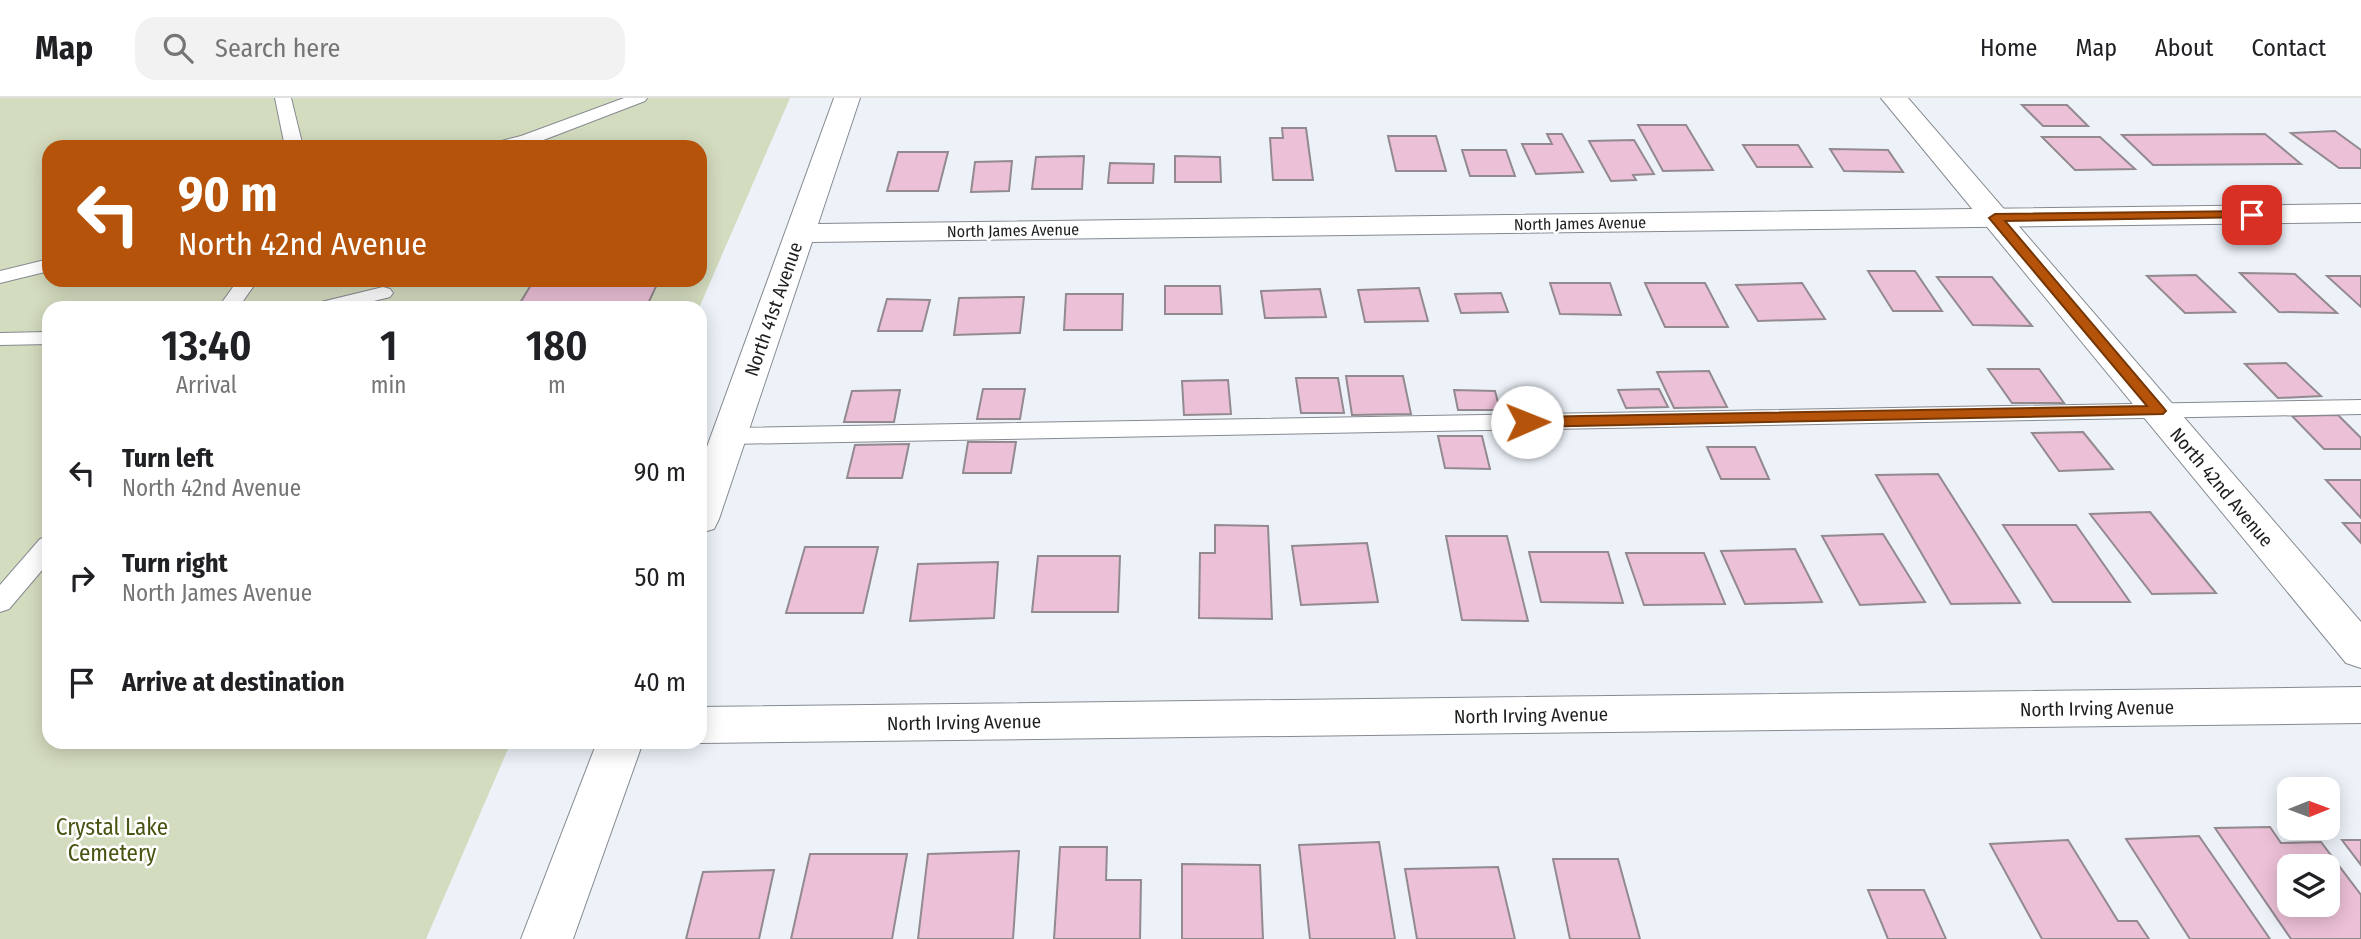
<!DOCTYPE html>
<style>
body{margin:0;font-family:"Fira Sans Condensed",sans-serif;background:#f2f2f2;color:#202124;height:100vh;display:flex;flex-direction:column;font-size:26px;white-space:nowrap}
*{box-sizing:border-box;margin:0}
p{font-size:23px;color:#757577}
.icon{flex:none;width:38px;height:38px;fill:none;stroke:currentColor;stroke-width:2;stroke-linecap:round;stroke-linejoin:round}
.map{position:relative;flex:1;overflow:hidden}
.panel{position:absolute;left:42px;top:203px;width:665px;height:448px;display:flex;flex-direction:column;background:#fff;border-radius:21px;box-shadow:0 4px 18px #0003}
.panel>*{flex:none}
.guide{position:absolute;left:42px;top:42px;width:665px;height:147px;border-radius:21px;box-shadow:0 4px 18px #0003;background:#b45309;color:#fff;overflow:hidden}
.needle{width:46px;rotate:89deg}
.fabs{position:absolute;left:2277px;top:679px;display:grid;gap:14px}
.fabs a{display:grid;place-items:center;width:63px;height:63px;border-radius:14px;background:#fff;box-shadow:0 4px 18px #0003;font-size:35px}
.pin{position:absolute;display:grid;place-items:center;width:60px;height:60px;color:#fff;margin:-30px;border-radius:14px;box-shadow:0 4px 10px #0006}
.me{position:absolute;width:77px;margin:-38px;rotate:89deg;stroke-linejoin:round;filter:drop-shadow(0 0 5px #0008)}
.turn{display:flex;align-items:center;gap:24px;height:147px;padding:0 21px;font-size:32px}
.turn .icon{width:91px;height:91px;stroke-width:2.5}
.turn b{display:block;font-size:49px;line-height:60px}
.eta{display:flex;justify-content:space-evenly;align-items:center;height:119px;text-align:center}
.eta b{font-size:42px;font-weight:600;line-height:49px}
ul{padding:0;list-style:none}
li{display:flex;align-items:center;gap:21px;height:105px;padding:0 21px}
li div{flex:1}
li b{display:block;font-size:26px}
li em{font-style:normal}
header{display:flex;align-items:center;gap:42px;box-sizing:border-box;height:98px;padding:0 35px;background:#fff;border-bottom:2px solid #e0e0e0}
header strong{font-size:33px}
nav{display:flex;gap:38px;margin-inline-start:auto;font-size:24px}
.search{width:490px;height:63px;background:#f2f2f2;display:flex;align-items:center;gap:18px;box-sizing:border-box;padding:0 24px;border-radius:21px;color:#757577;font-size:26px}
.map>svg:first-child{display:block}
.green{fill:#d4dcbf;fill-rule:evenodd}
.building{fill:#ecc0d7;stroke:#928a8e;stroke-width:2;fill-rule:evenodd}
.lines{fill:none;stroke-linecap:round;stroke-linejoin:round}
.service-casing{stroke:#858a90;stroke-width:2}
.minor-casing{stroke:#858a90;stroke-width:2}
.tertiary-casing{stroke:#858a90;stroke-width:2}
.service{fill:#fff;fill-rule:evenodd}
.minor{fill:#fff;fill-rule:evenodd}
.tertiary{fill:#fff;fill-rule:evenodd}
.route{fill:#b45309;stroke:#753606;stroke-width:2}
.labels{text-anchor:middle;stroke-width:5;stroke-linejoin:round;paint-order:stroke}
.far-street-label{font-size:16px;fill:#1b1d1f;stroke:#fff}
.street-label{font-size:19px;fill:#1b1d1f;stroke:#fff}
.near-park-label{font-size:23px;fill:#485412;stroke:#fff}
</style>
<header>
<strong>Map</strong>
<div class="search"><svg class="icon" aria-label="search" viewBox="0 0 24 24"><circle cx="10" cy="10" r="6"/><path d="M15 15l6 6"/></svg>Search here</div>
<nav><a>Home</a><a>Map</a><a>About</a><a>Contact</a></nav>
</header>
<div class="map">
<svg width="2361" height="841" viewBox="0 0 2361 841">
<rect width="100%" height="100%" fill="#edf2f9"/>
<path class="green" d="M0,0H790L699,210H49V644H511L426,841H0ZM49,49H700V182H49Z"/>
<g class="building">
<polygon points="2022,7 2067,7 2088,28 2043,28"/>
<polygon points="1638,27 1686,27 1713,72 1663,73"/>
<polygon points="1282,30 1306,30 1313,82 1273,82 1270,40 1283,40"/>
<polygon points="2335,33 2361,52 2361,70 2339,70 2291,35"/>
<polygon points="1547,36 1562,36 1583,74 1536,76 1522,46 1552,46"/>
<polygon points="2265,36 2301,66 2153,67 2122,37"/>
<polygon points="1388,38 1436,38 1446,73 1396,73"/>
<polygon points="2042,39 2100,39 2135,71 2075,72"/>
<polygon points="1634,42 1654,76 1633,77 1636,82 1611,83 1589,43"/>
<polygon points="1743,47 1798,47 1812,69 1757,69"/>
<polygon points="1830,51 1888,52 1903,74 1844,73"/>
<polygon points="1462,52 1506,52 1515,78 1470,78"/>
<polygon points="898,54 948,54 938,93 887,93"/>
<polygon points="1084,58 1082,91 1032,91 1036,59"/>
<polygon points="1175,58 1220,59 1221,84 1175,84"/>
<polygon points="1012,63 1009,93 971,94 975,64"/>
<polygon points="1110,65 1154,66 1153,85 1108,85"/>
<polygon points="1868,173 1915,173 1942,213 1893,213"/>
<polygon points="2240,175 2295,176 2337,215 2279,214"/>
<polygon points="2196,177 2235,214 2185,215 2147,178"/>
<polygon points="2327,178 2361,178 2361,209"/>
<polygon points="1937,179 1992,179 2032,228 1973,227"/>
<polygon points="534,182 659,182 646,210 517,210"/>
<polygon points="1550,185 1610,185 1621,217 1560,216"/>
<polygon points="1645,185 1705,185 1728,229 1665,229"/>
<polygon points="1802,185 1825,221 1758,223 1736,187"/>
<polygon points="1165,188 1220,188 1222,216 1165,216"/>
<polygon points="1419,190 1428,223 1365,224 1358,192"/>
<polygon points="1320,191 1326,219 1265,220 1261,193"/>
<polygon points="1501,195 1508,214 1461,215 1455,196"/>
<polygon points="1066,196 1123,196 1122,232 1064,232"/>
<polygon points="1024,199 1020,235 954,237 959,200"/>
<polygon points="887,201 930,202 922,233 878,233"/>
<polygon points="2286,265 2321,298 2278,300 2245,266"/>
<polygon points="1988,271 2039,271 2064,305 2012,305"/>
<polygon points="1709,273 1727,309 1674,310 1657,274"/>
<polygon points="1346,278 1403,278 1411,316 1352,317"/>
<polygon points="1296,280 1338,280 1344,315 1301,315"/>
<polygon points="1228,282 1231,316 1184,317 1182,283"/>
<polygon points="983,291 1025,291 1020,321 977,321"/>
<polygon points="1659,291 1668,309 1626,310 1618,292"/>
<polygon points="900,292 894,324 844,324 852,293"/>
<polygon points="1454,292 1495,293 1500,312 1458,312"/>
<polygon points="2338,317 2361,340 2361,351 2324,351 2292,318"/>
<polygon points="2083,334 2113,371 2059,373 2032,335"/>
<polygon points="1438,338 1482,338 1490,371 1445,370"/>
<polygon points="968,344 1016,344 1011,375 963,375"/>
<polygon points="909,346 902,380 847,380 855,347"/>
<polygon points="1707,349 1755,349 1769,381 1721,381"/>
<polygon points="1938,376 2020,505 1951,506 1876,377"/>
<polygon points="2326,382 2361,382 2361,420"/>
<polygon points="2150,414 2216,495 2152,496 2090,416"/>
<polygon points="2343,425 2361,425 2361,445"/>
<polygon points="1215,427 1268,428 1272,521 1199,520 1200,455 1215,455"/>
<polygon points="2003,427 2076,427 2130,504 2053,504"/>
<polygon points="1883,436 1925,504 1860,507 1822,438"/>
<polygon points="1446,438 1507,438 1528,523 1462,522"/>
<polygon points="1367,445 1378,504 1301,507 1292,448"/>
<polygon points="805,449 878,449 863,515 786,515"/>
<polygon points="1795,451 1822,504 1745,506 1721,453"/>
<polygon points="1529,454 1608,454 1623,505 1541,504"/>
<polygon points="1626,455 1704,455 1725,506 1644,507"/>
<polygon points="1038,458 1120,458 1118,514 1032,514"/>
<polygon points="998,464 994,520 910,523 918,466"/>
<path d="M2270,729L2281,745L2321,744L2361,797V841H2291L2215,730ZM2289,768H2328V807H2289Z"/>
<polygon points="2199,738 2270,841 2190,841 2126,741"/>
<polygon points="2068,742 2118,823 2137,823 2149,841 2042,841 1990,746"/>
<polygon points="2342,742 2361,742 2361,767"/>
<polygon points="1379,744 1395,841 1310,841 1299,747"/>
<polygon points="1060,749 1107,749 1106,782 1141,782 1140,841 1054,841"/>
<polygon points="1019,753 1013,841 918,841 928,756"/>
<polygon points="810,756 907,756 892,841 791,841"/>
<polygon points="1553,761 1618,761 1640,841 1570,841"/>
<polygon points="1182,766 1260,767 1263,841 1182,841"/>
<polygon points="1498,769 1515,841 1417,841 1405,771"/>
<polygon points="774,772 759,841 686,841 703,774"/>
<polygon points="1868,792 1924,792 1946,841 1888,841"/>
</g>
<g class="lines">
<g class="service-casing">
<g id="service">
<polygon points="275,0 291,0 303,49 285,49"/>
<polygon points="624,0 647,0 645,3 533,46 520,49 491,49 494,45 521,38"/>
<polygon points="49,161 49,173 0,185 0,173"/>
<polygon points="238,182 258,182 238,210 218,210"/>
<polygon points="383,189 390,191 393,195 390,199 346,210 310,210 313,206"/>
<polygon points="49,234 49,246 0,247 0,235"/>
<polygon points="2361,302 2361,316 730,346 722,343 719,338 722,333 730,330"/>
<polygon points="49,438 49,464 9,511 0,514 0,487 40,441"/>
</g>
</g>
<g class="minor-casing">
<g id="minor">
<polygon points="834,0 860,0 818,126 2361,106 2361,124 812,144 719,421 714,431 700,435 700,368"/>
<polygon points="2361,589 2361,625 700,645 696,644 700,644 700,609"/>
<polygon points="597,644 643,644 573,841 521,841"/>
</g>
</g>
<g class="tertiary-casing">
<polygon id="tertiary" points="1881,0 1908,0 2361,524 2361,570 2346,565"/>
</g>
<use href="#service" class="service"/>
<use href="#minor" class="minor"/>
<use href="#tertiary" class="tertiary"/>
</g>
<polygon class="route" points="2252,113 2258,117 2256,119 2005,123 2163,309 2166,313 2163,316 1527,329 1520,324 1527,319 2147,308 1989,120 1995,116"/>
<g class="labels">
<g class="far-street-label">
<text transform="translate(1580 125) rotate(-1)" y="6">North James Avenue</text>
<text transform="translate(1013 132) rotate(-1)" y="6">North James Avenue</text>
</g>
<g class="street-label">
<text transform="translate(773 211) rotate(-71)" y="7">North 41st Avenue</text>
<text transform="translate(2222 389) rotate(50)" y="7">North 42nd Avenue</text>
<text transform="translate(2097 610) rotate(-1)" y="7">North Irving Avenue</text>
<text transform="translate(1531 617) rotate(-1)" y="7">North Irving Avenue</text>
<text transform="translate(964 624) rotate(-1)" y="7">North Irving Avenue</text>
</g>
<g class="near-park-label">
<text x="112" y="737">Crystal Lake<tspan x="112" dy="26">Cemetery</tspan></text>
</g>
</g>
</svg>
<div class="fabs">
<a><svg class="needle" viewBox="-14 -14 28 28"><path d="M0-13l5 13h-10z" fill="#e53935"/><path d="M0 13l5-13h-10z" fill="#757577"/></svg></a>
<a><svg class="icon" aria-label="layers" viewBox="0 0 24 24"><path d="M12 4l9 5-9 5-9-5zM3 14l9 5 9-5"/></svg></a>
</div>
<div class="pin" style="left:2252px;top:117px;background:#d93025"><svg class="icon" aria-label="arrive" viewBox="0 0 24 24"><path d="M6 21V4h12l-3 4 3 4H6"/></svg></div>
<svg class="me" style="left:1527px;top:324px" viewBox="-20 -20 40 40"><circle r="19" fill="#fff"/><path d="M0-13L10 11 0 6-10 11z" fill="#b45309"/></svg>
<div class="guide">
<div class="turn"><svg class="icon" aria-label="left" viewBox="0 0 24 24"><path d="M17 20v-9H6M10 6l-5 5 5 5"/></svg><div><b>90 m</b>North 42nd Avenue</div></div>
</div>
<section class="panel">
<div class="eta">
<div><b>13:40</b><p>Arrival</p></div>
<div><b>1</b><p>min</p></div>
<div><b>180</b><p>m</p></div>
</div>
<ul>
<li><svg class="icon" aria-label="left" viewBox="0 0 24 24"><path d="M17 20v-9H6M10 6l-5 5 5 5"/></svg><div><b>Turn left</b><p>North 42nd Avenue</p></div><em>90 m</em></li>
<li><svg class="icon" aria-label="right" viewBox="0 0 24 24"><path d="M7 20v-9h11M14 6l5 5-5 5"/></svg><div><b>Turn right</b><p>North James Avenue</p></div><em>50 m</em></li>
<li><svg class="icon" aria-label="arrive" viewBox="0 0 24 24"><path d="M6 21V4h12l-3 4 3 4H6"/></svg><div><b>Arrive at destination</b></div><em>40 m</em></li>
</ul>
</section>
</div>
